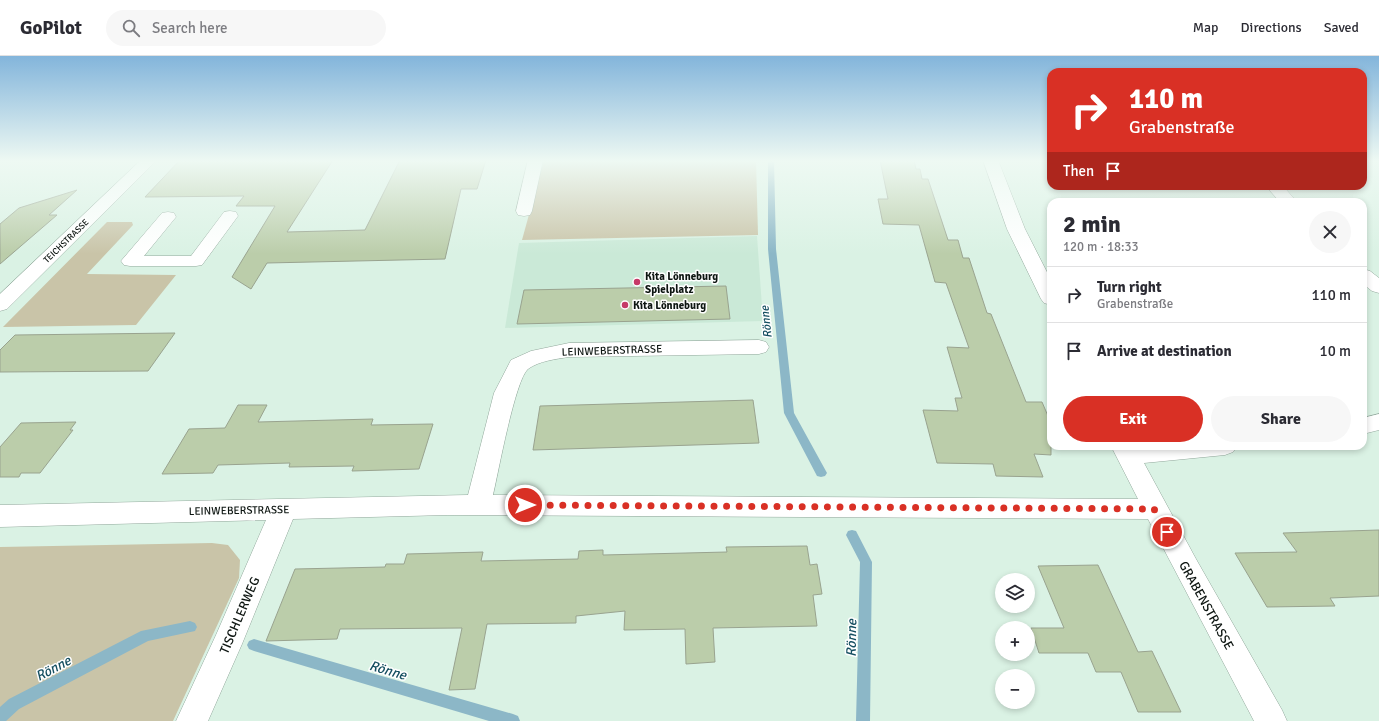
<!DOCTYPE html>
<meta charset="utf-8">
<style>
body{margin:0;font-family:Signika,sans-serif;background:#f7f7f7;color:#2b2b33;height:100vh;display:flex;flex-direction:column;font-size:15px;white-space:nowrap}
*{box-sizing:border-box;margin:0}
p{font-size:13px;color:#7c7c81}
.icon{flex:none;width:22px;height:22px;fill:none;stroke:currentColor;stroke-width:2;stroke-linecap:round;stroke-linejoin:round}
.map{position:relative;flex:1;overflow:hidden}
.sheet{position:absolute;left:1047px;top:142px;width:320px;height:252px;display:flex;flex-direction:column;background:#fff;border-radius:12px;box-shadow:0 2px 6px #0003}
.sheet>*{flex:none}
.top-card{position:absolute;left:1047px;top:12px;width:320px;height:122px;border-radius:12px;box-shadow:0 2px 6px #0003;background:#d93025;color:#fff;overflow:hidden}
.buttons{position:absolute;left:995px;top:517px;display:grid;gap:8px}
.buttons a{display:grid;place-items:center;width:40px;height:40px;border-radius:50%;background:#fff;box-shadow:0 2px 6px #0003;font-size:20px}
.pin{position:absolute;display:grid;place-items:center;width:34px;height:34px;color:#fff;margin:-17px;border:2px solid #fff;border-radius:50%;box-shadow:0 1px 4px #0007}
.me{position:absolute;width:44px;margin:-22px;rotate:90deg;stroke-linejoin:round;filter:drop-shadow(0 0 3px #0008)}
.turn{display:flex;align-items:center;gap:14px;height:84px;padding:0 16px;font-size:18px}
.turn .icon{width:52px;height:52px;stroke-width:2.5}
.turn b{display:block;font-size:28px;line-height:34px}
.then{display:flex;align-items:center;height:38px;padding:0 16px;background:#0003;gap:8px;font-size:15px}
.round{display:grid;place-items:center;flex:none;width:42px;height:42px;border-radius:21px;background:#f7f7f7}
.overview{display:flex;align-items:center;justify-content:space-between;height:68px;padding:0 16px}
h1{font-size:24px;font-weight:700;line-height:30px}
.action{display:flex;gap:8px;margin-top:auto;padding:8px 16px}
.action a{flex:1;height:46px;border-radius:24px;background:#d93025;color:#fff;font-size:16px;font-weight:700;line-height:46px;text-align:center}
.action a+a{background:#f7f7f7;color:#2b2b33}
ul{padding:0;list-style:none}
li{display:flex;align-items:center;gap:12px;height:56px;padding:0 16px;border-top:1px solid #e1e1e2}
li div{flex:1}
li b{display:block;font-size:15px}
li em{font-style:normal}
header{display:flex;align-items:center;gap:24px;box-sizing:border-box;height:56px;padding:0 20px;background:#fff;border-bottom:1px solid #e1e1e2}
header strong{font-size:19px}
nav{display:flex;gap:22px;margin-inline-start:auto;font-size:14px}
.search{width:280px;height:36px;background:#f7f7f7;display:flex;align-items:center;gap:10px;box-sizing:border-box;padding:0 14px;border-radius:22px;color:#7c7c81;font-size:15px}
.map>svg:first-child{display:block}
.built{fill:#cae9d7}
.green{fill:#c9c4a8}
.lines{fill:none;stroke-linecap:round;stroke-linejoin:round}
.stream{fill:#8cb7c7;fill-rule:evenodd}
.building{fill:#bbcdaa;stroke:#99a38f}
.minor-casing{stroke:#92a89c;stroke-width:1}
.minor{fill:#fff;fill-rule:evenodd}
.route{stroke:#d93025;stroke-width:7;stroke-dasharray:0 12.6}
.poi-dot{fill:#c63967;stroke:#fff;stroke-width:1.5}
.labels{text-anchor:middle;stroke-width:3;stroke-linejoin:round;paint-order:stroke}
.far-street-label{font-size:9px;fill:#0d1511;stroke:#fff}
.poi-label{font-size:11px;font-weight:bold;fill:#0d1511;stroke:#fff;text-anchor:start}
.street-label{font-size:11px;fill:#0d1511;stroke:#fff}
.water-label{font-size:12px;font-style:italic;fill:#144e60;stroke:#fff}
.near-street-label{font-size:13px;fill:#0d1511;stroke:#fff}
.near-water-label{font-size:14px;font-style:italic;fill:#144e60;stroke:#fff}
</style>
<header>
<strong>GoPilot</strong>
<div class="search"><svg class="icon" aria-label="search" viewBox="0 0 24 24"><circle cx="10" cy="10" r="6"/><path d="M15 15l6 6"/></svg>Search here</div>
<nav><a>Map</a><a>Directions</a><a>Saved</a></nav>
</header>
<div class="map">
<svg width="1379" height="665" viewBox="0 0 1379 665">
<rect width="100%" height="100%" fill="#daf2e4"/>
<polygon class="built" points="757,180 763,265 505,272 519,187"/>
<g class="green">
<polygon points="544,104 756,104 758,179 522,184"/>
<polygon points="107,166 132,166 133,169 87,218 176,219 136,269 3,271"/>
<polygon points="212,487 228,489 240,504 239,522 173,665 0,665 0,491"/>
</g>
<g class="lines">
<g class="stream">
<polygon points="768,104 774,104 776,193 794,357 827,417 825,420 821,421 817,420 784,357 768,193"/>
<polygon points="852,474 856,475 872,506 870,665 856,665 860,506 846,479 848,475"/>
<polygon points="190,565 195,567 197,571 195,575 148,585 19,653 6,665 0,665 0,651 9,643 141,575"/>
<polygon points="254,583 513,658 518,660 520,665 489,665 254,595 249,593 247,589 249,585"/>
</g>
</g>
<g class="building">
<polygon points="180,104 333,104 287,176 365,174 400,104 486,104 477,133 461,133 445,203 267,207 251,233 232,221 275,150 236,150 244,140 145,141"/>
<polygon points="880,104 914,104 916,113 920,113 922,123 928,123 948,184 958,184 963,202 969,202 987,257 991,258 1026,346 1042,346 1051,367 1051,399 1034,398 1043,421 996,420 993,408 937,407 923,354 958,355 955,342 962,342 947,291 969,292 946,227 935,226 919,169 883,168 878,143 888,143"/>
<polygon points="77,134 49,159 57,159 0,208 0,168 19,152"/>
<polygon points="726,230 730,263 517,268 524,234"/>
<polygon points="175,277 148,315 0,316 0,294 15,279"/>
<polygon points="753,344 759,387 533,394 540,350"/>
<polygon points="238,349 267,349 258,366 373,363 371,369 433,368 419,413 352,415 354,410 289,411 290,407 218,409 213,417 162,418 189,373 225,372"/>
<polygon points="76,366 70,374 73,374 40,417 21,417 19,421 0,421 0,391 21,367"/>
<polygon points="1379,474 1379,540 1330,542 1335,550 1267,551 1235,497 1297,496 1283,477"/>
<polygon points="807,490 810,509 817,508 822,538 813,539 817,570 713,572 715,606 686,608 685,573 624,574 625,555 576,560 576,567 487,568 475,633 449,634 462,572 340,573 337,583 266,585 295,513 385,511 386,508 404,508 407,498 483,496 481,505 578,503 579,495 603,494 603,499 727,496 726,491"/>
<polygon points="1098,509 1138,596 1152,595 1181,656 1138,656 1121,616 1096,616 1088,597 1039,597 1031,572 1064,572 1038,510"/>
</g>
<g class="lines">
<g class="minor-casing">
<g id="minor">
<polygon points="141,104 157,104 7,253 0,255 0,238"/>
<polygon points="528,104 543,104 532,155 530,159 524,160 518,159 516,155"/>
<polygon points="983,104 998,104 1025,173 1051,224 1051,249 1044,247 1041,243 1007,173"/>
<polygon points="1266,130 1283,130 1297,146 1280,146"/>
<polygon points="230,155 236,156 238,160 202,209 196,210 130,210 124,209 121,205 162,157 168,156 174,157 176,161 144,200 191,200 224,156"/>
<polygon points="1363,213 1370,215 1379,222 1379,237 1372,235 1363,228"/>
<path d="M759,284L766,286L769,291L766,296L759,298L569,301C556,303 539,305 528,313C515,324 498,418 493,439L1138,443L1111,390H1237L1233,396L1225,399L1144,407L1196,503L1282,654L1287,665H1254L1148,463L447,459L293,463L242,588L208,665H176L216,579L266,464L0,471V449L468,439L494,337L511,304L531,295L569,287Z"/>
<polygon points="1379,358 1379,374 1363,378 1363,362"/>
</g>
</g>
<use href="#minor" class="minor"/>
</g>
<linearGradient id="sky" x2="0" y2="1"><stop stop-color="#83b5db"/><stop offset="0.53" stop-color="#eef9f3"/><stop offset="1" stop-color="#eef9f3" stop-opacity="0"/></linearGradient>
<rect width="1379" height="198" fill="url(#sky)"/>
<g class="lines">
<polyline class="route" points="525,449 1154,453 1167,476"/>
</g>
<g class="poi-dot">
<circle cx="637" cy="226" r="4"/>
<circle cx="625" cy="249" r="4"/>
</g>
<g class="labels">
<g class="far-street-label">
<text transform="translate(66 185) rotate(-44)" y="3">TEICHSTRASSE</text>
</g>
<g class="poi-label">
<text x="645" y="224">Kita Lönneburg<tspan x="645" dy="13">Spielplatz</tspan></text>
<text x="633" y="253">Kita Lönneburg</text>
</g>
<g class="street-label">
<text transform="translate(612 294) rotate(-2)" y="4">LEINWEBERSTRASSE</text>
<text transform="translate(239 454) rotate(-1)" y="4">LEINWEBERSTRASSE</text>
</g>
<g class="water-label">
<text transform="translate(766 266) rotate(-96)" y="4">Rönne</text>
</g>
<g class="near-street-label">
<text transform="translate(1207 549) rotate(61)" y="5">GRABENSTRASSE</text>
<text transform="translate(239 559) rotate(-67)" y="5">TISCHLERWEG</text>
</g>
<g class="near-water-label">
<text transform="translate(851 582) rotate(-89)" y="5">Rönne</text>
<text transform="translate(53 612) rotate(-28)" y="5">Rönne</text>
<text transform="translate(388 614) rotate(16)" y="5">Rönne</text>
</g>
</g>
</svg>
<div class="buttons">
<a><svg class="icon" aria-label="layers" viewBox="0 0 24 24"><path d="M12 4l9 5-9 5-9-5zM3 14l9 5 9-5"/></svg></a>
<a>+</a>
<a>−</a>
</div>
<div class="pin" style="left:1167px;top:476px;background:#d93025"><svg class="icon" aria-label="arrive" viewBox="0 0 24 24"><path d="M6 21V4h12l-3 4 3 4H6"/></svg></div>
<svg class="me" style="left:525px;top:449px" viewBox="-20 -20 40 40"><circle r="17" fill="#d93025" stroke="#fff" stroke-width="3"/><path d="M0-11L8 9 0 5-8 9z" fill="#fff"/></svg>
<div class="top-card">
<div class="turn"><svg class="icon" aria-label="right" viewBox="0 0 24 24"><path d="M7 20v-9h11M14 6l5 5-5 5"/></svg><div><b>110 m</b>Grabenstraße</div></div>
<div class="then">Then<svg class="icon" aria-label="arrive" viewBox="0 0 24 24"><path d="M6 21V4h12l-3 4 3 4H6"/></svg></div>
</div>
<section class="sheet">
<div class="overview"><div><h1>2 min</h1><p>120 m · 18:33</p></div><a class="round"><svg class="icon" aria-label="close" viewBox="0 0 24 24"><path d="M6 6l12 12M18 6L6 18"/></svg></a></div>
<ul>
<li><svg class="icon" aria-label="right" viewBox="0 0 24 24"><path d="M7 20v-9h11M14 6l5 5-5 5"/></svg><div><b>Turn right</b><p>Grabenstraße</p></div><em>110 m</em></li>
<li><svg class="icon" aria-label="arrive" viewBox="0 0 24 24"><path d="M6 21V4h12l-3 4 3 4H6"/></svg><div><b>Arrive at destination</b></div><em>10 m</em></li>
</ul>
<div class="action"><a>Exit</a><a>Share</a></div>
</section>
</div>
